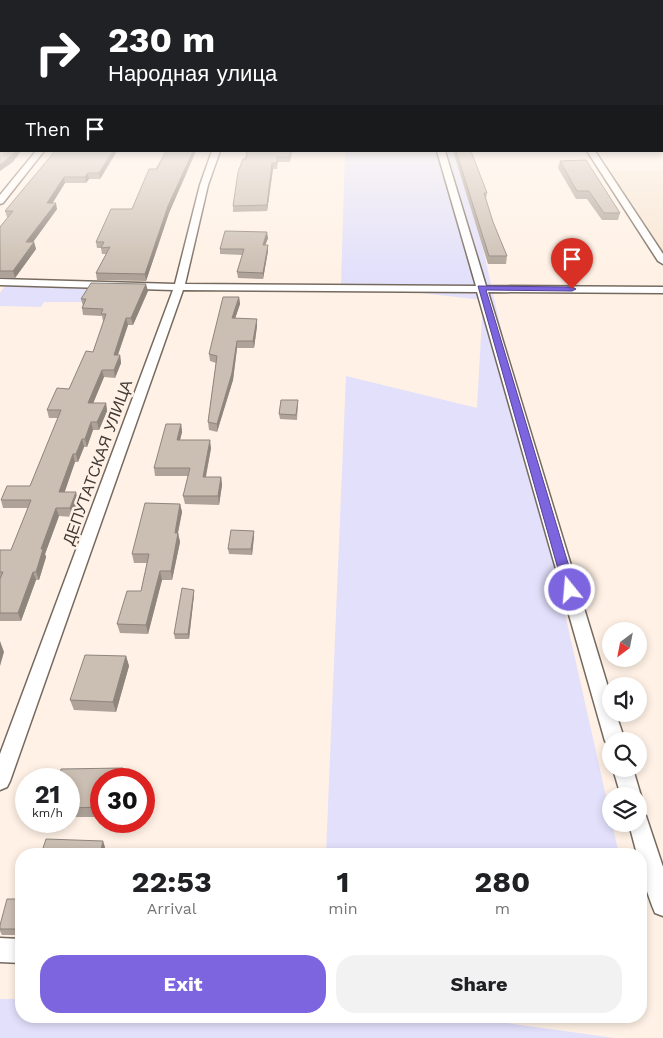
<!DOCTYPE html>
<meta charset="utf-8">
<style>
body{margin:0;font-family:"Work Sans",sans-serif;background:#f2f2f2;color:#202124;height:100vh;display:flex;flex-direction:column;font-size:19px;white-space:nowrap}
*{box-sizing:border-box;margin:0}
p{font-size:16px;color:#757577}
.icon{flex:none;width:28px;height:28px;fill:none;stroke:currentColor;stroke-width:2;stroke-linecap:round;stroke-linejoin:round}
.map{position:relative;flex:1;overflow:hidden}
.drawer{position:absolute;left:15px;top:848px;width:632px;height:175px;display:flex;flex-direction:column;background:#fff;border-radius:20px;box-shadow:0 2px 8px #0003}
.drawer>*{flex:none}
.banner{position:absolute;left:0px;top:0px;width:664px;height:152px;box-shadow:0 2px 8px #0003;background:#202124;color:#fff;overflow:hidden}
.needle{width:32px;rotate:212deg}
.tools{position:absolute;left:602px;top:622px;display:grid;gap:10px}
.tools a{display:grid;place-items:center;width:45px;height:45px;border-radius:50%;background:#fff;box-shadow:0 2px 8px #0003;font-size:25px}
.speed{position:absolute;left:15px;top:768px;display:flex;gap:10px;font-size:25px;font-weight:700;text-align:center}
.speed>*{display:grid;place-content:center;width:65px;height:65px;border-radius:50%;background:#fff;box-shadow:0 2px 8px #0003;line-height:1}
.speed small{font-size:12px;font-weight:400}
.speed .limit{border:8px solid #d22;background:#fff;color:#111}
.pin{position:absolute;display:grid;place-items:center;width:42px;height:42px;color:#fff;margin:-51px -21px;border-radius:50% 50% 50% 0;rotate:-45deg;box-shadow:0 0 5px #0007}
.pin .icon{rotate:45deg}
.me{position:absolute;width:55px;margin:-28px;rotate:343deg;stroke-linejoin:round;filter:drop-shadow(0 0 4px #0008)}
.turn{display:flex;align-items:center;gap:18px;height:105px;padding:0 25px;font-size:22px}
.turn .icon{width:65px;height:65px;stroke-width:2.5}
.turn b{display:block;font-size:35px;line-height:42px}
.then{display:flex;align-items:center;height:48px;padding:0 25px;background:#0003;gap:10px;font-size:19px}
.eta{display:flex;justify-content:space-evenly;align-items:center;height:85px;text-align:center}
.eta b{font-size:30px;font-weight:700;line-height:35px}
.primary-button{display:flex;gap:10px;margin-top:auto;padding:10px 25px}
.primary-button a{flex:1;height:58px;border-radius:20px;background:#7e65e0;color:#fff;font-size:20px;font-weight:700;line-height:58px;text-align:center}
.primary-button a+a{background:#f2f2f2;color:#202124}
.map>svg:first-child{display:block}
.built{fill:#f8e6d4}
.green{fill:#e2e0fb}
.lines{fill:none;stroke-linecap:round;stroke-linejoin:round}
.minor-casing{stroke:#766a5f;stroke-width:3}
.minor{fill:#fff;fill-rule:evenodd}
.wall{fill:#afa399}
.shaded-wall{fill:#8e857d}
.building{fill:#cbbeb2;stroke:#8e857d}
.route{fill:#7e65e0;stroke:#524292}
.labels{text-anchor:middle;stroke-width:5;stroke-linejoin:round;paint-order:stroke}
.street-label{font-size:16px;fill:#413b37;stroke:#fff1e5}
</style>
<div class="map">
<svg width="663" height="1038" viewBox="0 0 663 1038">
<rect width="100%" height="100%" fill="#fff1e5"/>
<polygon class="built" points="608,171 663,171 663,252"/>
<g class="green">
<polygon points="345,151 461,151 619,854 326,854 346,376 477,408 483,300 341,284"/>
<polygon points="6,285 103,287 90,302 44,302 41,307 0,306 0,293"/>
<polygon points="0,999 21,999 21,1016 455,1016 614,1038 0,1038"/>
</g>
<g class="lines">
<g class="minor-casing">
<g id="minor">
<polygon points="36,151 44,151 3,203 0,204 0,195"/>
<polygon points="212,151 220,151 208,185 185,284 476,286 437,151 445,151 486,286 663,287 663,293 488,292 611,697 611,714 616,714 625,741 611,741 611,748 605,741 477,292 183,290 10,781 7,787 0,790 0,754 173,290 0,285 0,279 175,284 200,185"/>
<polygon points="587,151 595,151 663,254 663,264 658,261"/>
<polygon points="613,769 633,769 641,796 639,802 639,796 621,796"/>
<path d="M639,813L646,816L663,867V916L655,913C647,894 641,874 641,854H637L629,824H639Z"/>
<polygon points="0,938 21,939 21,963 0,962"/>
</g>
</g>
<use href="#minor" class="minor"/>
</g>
<g class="wall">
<polygon points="55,151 117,151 100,179 89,179 86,183 65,183 52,203 57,209 33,242 34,242 36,249 15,278 0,278 0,227 8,217 7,217 5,211"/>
<polygon points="166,151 196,151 169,213 146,281 97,280 96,273 106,254 102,254 101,248 97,248 96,242 132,209"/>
<polygon points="247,151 292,151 290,162 278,162 277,169 273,169 267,211 233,212 233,206"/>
<polygon points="453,151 471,151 487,193 486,199 493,222 507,256 506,264 488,264"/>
<polygon points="560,161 620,213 618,220 602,220 587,199 576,199 558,168"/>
<polygon points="268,238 265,245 268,245 268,251 263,279 238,278 237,272 243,255 220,254 220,249"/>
<polygon points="148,291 133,325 128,325 118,355 120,355 121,363 115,378 104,377 93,403 106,403 107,411 99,430 93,430 87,447 84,447 78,462 75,462 64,492 78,500 72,517 59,516 45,554 46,557 39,580 36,580 21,621 0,621 0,550 11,550 28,508 3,508 1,500 30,486 58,418 49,418 47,410 69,389 93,352 104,321 103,321 102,316 83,315 82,308 83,306 81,299"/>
<polygon points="239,297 240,304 235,318 257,326 254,348 237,348 233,380 217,432 209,430 208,422 216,363 210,361 209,354"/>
<polygon points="298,405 297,420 280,419 279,414"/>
<polygon points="181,424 182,432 180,440 211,448 206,477 221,477 222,485 219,505 185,504 183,496 188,476 155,476 154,468"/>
<polygon points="180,504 182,512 178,533 180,542 172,580 162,580 148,634 120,633 117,624 141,591 147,563 134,563 132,554"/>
<polygon points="254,536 252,555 229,554 228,549"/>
<polygon points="194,595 189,639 175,639 174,634"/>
<polygon points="126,656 129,666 116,712 74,710 70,700"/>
<polygon points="126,778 101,779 101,817 69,817 69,779"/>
<polygon points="21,899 21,935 2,935 0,931 0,925"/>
</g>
<g class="shaded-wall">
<polygon points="16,151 21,151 13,162 0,171 0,165"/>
<polygon points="113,151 117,151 100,179 99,173"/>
<polygon points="193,151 196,151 169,213 146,281 145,274 168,206"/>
<polygon points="272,163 273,169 267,211 267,205"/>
<polygon points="88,173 89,179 86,183 85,177"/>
<polygon points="64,177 65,183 49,209 47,203"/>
<polygon points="56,203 57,209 28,249 26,242"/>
<polygon points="267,232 268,238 263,251 263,245"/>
<polygon points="34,242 36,249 15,278 13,271"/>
<polygon points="268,245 268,251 263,279 263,273"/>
<polygon points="146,284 148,291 133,325 131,318"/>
<polygon points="239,297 240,304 233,325 232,318"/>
<polygon points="126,318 128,325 115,363 114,355"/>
<polygon points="257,319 257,326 254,348 253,341"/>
<polygon points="237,341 237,348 233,380 217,432 217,424"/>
<polygon points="120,355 121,363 115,378 114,370"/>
<polygon points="102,370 104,377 90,411 88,403"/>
<polygon points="106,403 107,411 99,430 97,422"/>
<polygon points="91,422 93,430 87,447 85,439"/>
<polygon points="181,424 182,432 178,448 177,440"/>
<polygon points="82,439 84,447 78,462 76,454"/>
<polygon points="210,440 211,448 204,485 203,477"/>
<polygon points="73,454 75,462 62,500 59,492"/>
<polygon points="221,477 222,485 219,505 218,496"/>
<polygon points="76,492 78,500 72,517 70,508"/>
<polygon points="180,504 182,512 176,542 175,533"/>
<polygon points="56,508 59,516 45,554 46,557 39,580 36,572 41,549"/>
<polygon points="254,531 254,536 252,555 251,549"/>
<polygon points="178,533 180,542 172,580 171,571"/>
<polygon points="160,571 162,580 148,634 146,625"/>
<polygon points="33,572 36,580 21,621 18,613"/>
<polygon points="194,590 194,595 189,639 188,634"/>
<polygon points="0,641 4,652 0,666"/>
<polygon points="126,656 129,666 116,712 113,702"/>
<polygon points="123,768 126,778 126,779 121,779"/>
<polygon points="103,841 105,847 104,854 100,854"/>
</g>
<g class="building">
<rect x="0" y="127" width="1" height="8"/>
<polygon points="1,142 1,151 16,151 11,156 0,165 0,143"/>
<polygon points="55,151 113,151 99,173 88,173 85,177 64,177 47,203 56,203 26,242 34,242 13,271 0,271 0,227 13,211 5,211"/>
<polygon points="166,151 193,151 168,206 145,274 96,273 110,247 101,248 104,242 96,242 111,209 132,209 149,169 157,169"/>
<polygon points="247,151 291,151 290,157 277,157 277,163 272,163 267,205 233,206 238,172 243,159 246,159"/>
<polygon points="456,151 471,151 487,193 484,193 493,222 507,256 489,256"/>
<polygon points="586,160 620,213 604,213 589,191 577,191 560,161"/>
<polygon points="225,231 267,232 263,245 268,245 263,273 237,272 244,249 220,249"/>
<polygon points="91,283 146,284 131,318 126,318 114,355 120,355 114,370 102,370 88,403 106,403 97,422 91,422 85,439 82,439 76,454 73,454 59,492 76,492 70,508 56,508 41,549 43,549 36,572 33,572 18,613 0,613 0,579 3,572 0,572 0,550 11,550 31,500 1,500 7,486 30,486 61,410 47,410 57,388 69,389 86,351 93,352 106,314 101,314 103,309 82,308 86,299 81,299"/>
<polygon points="223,297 239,297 232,318 257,319 253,341 237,341 232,373 217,424 208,422 217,356 209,354"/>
<polygon points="281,400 298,400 296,415 279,414"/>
<polygon points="166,424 181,424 177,440 210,440 203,477 221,477 218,496 183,496 190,468 154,468"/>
<polygon points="145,503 180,504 175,533 178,533 171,571 160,571 146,625 117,624 127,591 141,591 149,554 132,554"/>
<polygon points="231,530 254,531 251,549 228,549"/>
<polygon points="182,588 194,590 188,634 174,634"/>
<polygon points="85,655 126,656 113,702 70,700"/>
<polygon points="123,768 121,779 101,779 101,807 69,808 69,779 59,779 61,769"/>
<polygon points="46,839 103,841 100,854 41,854"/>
<polygon points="7,899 21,899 21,929 0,929 0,925"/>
</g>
<linearGradient id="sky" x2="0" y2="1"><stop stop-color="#8daaea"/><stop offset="0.47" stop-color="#fff9f3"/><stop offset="1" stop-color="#fff9f3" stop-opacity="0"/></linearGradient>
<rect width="663" height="272" fill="url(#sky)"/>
<polygon class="route" points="478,286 572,287 576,289 572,291 486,290 576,590 575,593 566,593 564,590"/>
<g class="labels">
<g class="street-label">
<text transform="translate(97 462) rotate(-70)" y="6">ДЕПУТАТСКАЯ УЛИЦА</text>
</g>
</g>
</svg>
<div class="tools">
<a><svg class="needle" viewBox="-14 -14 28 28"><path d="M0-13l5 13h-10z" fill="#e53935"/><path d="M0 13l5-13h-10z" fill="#757577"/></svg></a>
<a><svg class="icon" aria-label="sound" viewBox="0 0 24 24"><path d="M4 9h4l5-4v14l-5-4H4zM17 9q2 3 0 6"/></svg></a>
<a><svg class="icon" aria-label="search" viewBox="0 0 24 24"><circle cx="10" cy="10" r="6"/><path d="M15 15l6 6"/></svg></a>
<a><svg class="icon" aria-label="layers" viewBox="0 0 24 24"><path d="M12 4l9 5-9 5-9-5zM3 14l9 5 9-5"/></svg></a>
</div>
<div class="speed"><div>21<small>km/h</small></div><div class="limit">30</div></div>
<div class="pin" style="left:572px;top:289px;background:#d93025"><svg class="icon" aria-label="arrive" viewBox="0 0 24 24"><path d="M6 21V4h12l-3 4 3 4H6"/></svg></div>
<svg class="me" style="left:570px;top:590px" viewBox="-20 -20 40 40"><circle r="17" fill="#7e65e0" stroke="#fff" stroke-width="3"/><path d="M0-11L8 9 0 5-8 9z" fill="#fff"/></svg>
<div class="banner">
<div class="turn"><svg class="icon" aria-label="right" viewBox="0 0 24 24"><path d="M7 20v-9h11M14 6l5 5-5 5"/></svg><div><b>230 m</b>Народная улица</div></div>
<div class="then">Then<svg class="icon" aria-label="arrive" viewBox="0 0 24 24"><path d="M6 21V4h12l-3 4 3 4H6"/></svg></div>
</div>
<section class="drawer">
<div class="eta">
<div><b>22:53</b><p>Arrival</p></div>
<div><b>1</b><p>min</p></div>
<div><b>280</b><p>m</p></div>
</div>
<div class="primary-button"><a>Exit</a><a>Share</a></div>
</section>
</div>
